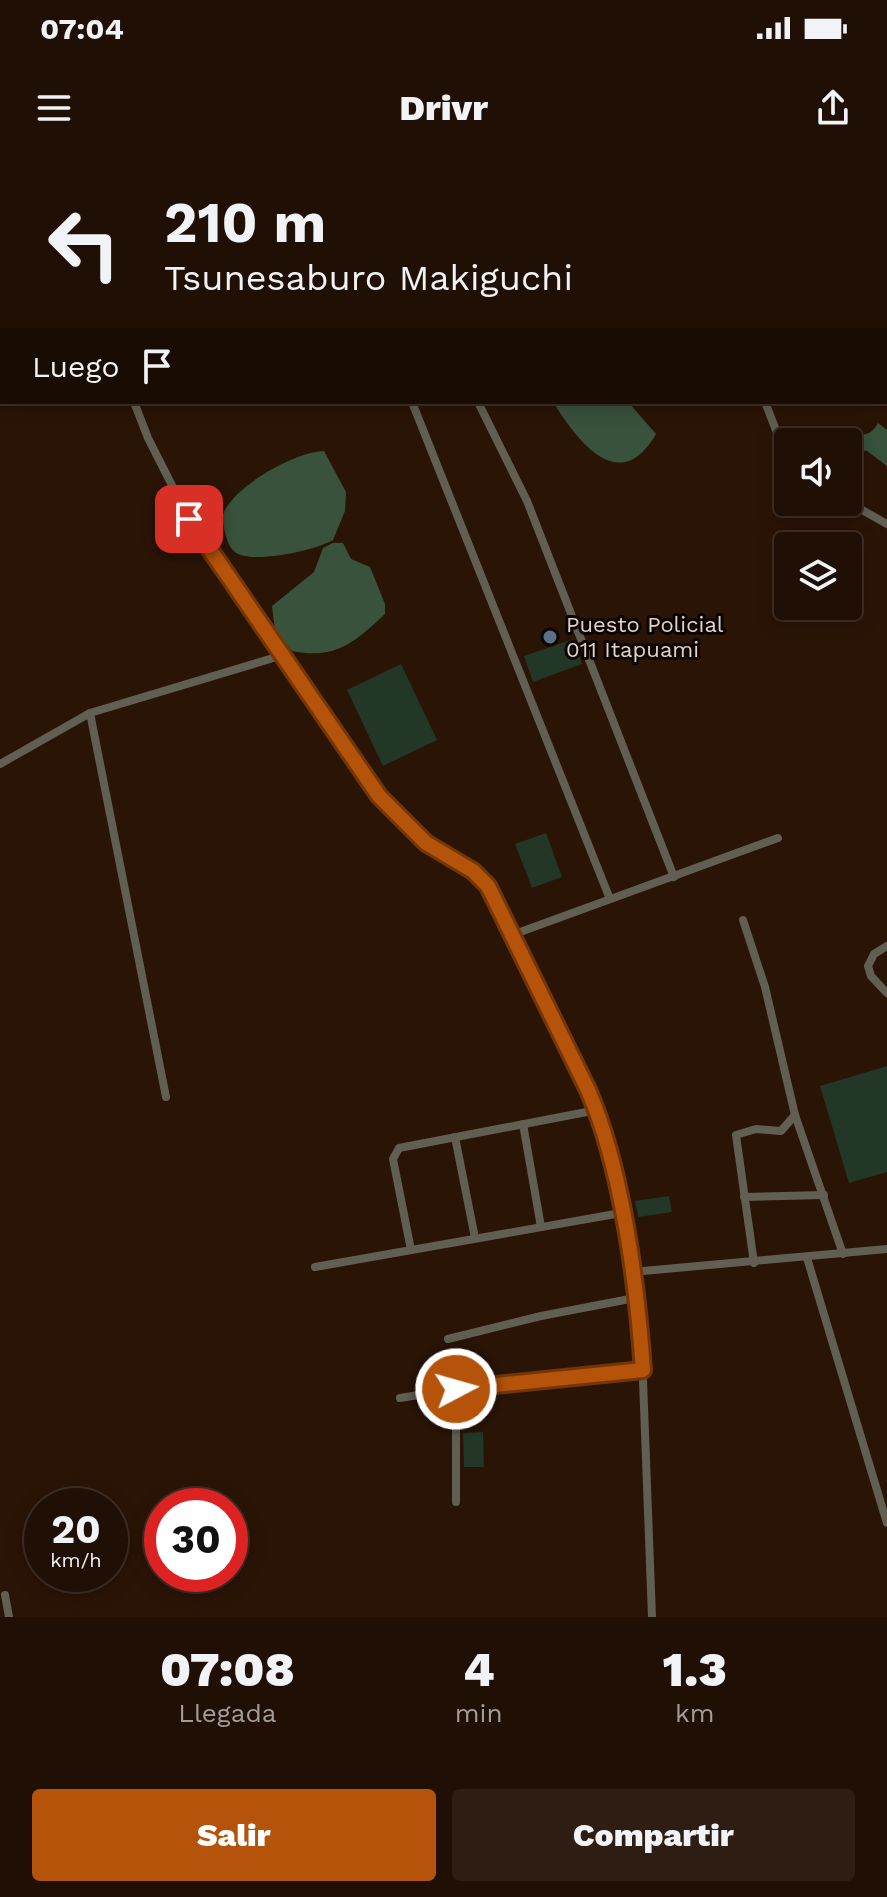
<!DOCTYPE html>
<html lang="es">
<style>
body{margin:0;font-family:"Work Sans",sans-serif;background:#2d1d13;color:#f1f3f6;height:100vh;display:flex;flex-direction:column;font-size:30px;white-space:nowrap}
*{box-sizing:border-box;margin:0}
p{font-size:26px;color:#a29c9a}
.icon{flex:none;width:44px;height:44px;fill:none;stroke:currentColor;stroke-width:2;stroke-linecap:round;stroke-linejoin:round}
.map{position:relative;height:1457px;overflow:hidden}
.details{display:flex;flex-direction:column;background:#200f04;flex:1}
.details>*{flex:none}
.banner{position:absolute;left:0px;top:0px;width:888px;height:244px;box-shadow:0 4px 20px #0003,0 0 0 2px #3d2f26;background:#200f04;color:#f1f3f6;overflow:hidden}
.controls{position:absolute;left:774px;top:268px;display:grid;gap:16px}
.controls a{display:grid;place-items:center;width:88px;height:88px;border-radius:8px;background:#200f04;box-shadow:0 4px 20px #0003,0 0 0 2px #3d2f26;font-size:40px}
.speed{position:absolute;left:24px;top:1328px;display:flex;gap:16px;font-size:40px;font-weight:700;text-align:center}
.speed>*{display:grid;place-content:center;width:104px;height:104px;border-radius:50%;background:#200f04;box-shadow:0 4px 20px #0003,0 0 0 2px #3d2f26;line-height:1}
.speed small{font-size:20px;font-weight:400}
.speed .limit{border:12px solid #d22;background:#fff;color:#111}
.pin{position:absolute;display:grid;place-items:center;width:68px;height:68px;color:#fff;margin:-34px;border-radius:16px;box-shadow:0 4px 12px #0006}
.me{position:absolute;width:88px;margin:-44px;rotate:84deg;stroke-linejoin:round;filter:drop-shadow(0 0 6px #0008)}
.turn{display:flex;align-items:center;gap:28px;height:168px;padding:0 32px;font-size:36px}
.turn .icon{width:104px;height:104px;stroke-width:2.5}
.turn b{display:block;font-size:56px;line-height:68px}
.then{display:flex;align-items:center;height:76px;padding:0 32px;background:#0003;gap:16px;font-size:30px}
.eta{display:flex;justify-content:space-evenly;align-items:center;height:136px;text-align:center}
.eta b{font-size:48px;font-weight:800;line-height:56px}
.primary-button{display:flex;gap:16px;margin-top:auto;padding:16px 32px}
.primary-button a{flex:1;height:92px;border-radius:8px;background:#b45309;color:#fff;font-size:32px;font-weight:800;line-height:92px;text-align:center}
.primary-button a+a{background:#2d1d13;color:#f1f3f6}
.status{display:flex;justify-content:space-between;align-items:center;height:56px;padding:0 40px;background:#200f04;direction:ltr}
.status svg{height:22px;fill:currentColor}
header{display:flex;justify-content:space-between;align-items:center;height:104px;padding:0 32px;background:#200f04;font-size:36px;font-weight:800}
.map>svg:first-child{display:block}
.green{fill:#223725}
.forest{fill:#38523c}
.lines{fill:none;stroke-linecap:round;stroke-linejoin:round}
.stream{stroke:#2c575a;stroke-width:2}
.minor{stroke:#615e52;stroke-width:8}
.route-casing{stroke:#753606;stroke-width:20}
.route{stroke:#b45309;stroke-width:14}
.service-dot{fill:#5c6f8a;stroke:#0c0401;stroke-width:3}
.labels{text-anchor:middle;stroke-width:6;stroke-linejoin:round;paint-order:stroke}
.poi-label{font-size:22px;fill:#e2d2c9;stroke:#0c0401;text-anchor:start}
</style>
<div class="status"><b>07:04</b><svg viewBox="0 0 49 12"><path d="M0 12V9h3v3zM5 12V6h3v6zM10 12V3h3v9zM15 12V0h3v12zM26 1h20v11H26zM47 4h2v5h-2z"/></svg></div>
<header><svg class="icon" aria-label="menu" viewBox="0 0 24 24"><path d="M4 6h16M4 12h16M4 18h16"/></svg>Drivr<svg class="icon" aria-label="share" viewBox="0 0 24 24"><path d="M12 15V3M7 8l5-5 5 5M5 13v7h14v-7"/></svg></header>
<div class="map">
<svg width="887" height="1457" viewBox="0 0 887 1457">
<rect width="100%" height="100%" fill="#2a1406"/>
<g class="green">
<polygon points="573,479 582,504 533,522 524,496"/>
<polygon points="401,504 437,580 383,606 347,530"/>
<polygon points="546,673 562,717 532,728 515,684"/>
<polygon points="887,906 887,1012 849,1023 820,926"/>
<polygon points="669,1036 672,1052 638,1057 635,1041"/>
<polygon points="483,1272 484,1307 464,1307 463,1273"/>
</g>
<g class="forest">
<path d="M553,242H628L656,274C619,338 577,280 553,242Z"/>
<path d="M878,263L887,270V306L867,291L848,288V282L840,280L844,270C858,273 868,281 878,263Z"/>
<path d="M324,291L346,332L345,351L333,380C316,390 252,405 235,392C226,385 224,368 222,357C230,328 294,292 324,291Z"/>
<path d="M333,383H343L351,399L370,407L385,444V454C355,482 336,500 292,491L275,471L272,446L314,412L323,388Z"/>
</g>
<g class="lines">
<polyline class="stream" points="689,2 689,0"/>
<g class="minor">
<polyline points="22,0 23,2"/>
<polyline points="120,0 121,2"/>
<polyline points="815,0 816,2"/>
<polyline points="98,2 103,0"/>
<polyline points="0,43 2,42"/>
<polyline points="0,109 2,116"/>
<polyline points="0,184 2,183"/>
<polyline points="886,239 887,239"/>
<polyline points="134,242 148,278 189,359 379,636 426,683 473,711 488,726 588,930 606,980 632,1112 642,1194 652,1457"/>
<polyline points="412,242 610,739"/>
<polyline points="478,242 527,341 674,717"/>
<polyline points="765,242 788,301"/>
<polyline points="848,342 887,364"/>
<polyline points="90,553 166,937"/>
<polyline points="0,604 90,553 280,496"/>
<polyline points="743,760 765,827 795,955 843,1094"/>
<polyline points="512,775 778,678"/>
<polyline points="887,786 874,794 868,806 871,816 887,833"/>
<polyline points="523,964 541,1067"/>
<polyline points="455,977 475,1078"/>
<polyline points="744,1037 824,1035"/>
<polyline points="411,1090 393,999 399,988 597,950"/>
<polyline points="807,1098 887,1363"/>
<polyline points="754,1103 736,975 756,969 781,971 795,955"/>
<polyline points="315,1107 621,1053"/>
<polyline points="632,1112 887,1089"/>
<polyline points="448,1179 541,1156 635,1138"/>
<polyline points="400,1238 456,1229"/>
<polyline points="456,1342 456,1229 643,1210"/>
<polyline points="5,1435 9,1457"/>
</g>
</g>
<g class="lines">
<g class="route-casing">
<path id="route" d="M189,359L379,636L426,683L473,711L488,726L588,930C622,1008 637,1124 643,1210L456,1229"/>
</g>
<use href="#route" class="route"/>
</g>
<circle class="service-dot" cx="550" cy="477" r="8"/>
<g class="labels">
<g class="poi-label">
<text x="566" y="472">Puesto Policial<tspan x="566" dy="25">011 Itapuami</tspan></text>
</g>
</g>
</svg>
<div class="controls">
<a><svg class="icon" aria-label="sound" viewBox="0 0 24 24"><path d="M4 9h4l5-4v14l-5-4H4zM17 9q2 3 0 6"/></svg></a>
<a><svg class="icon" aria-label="layers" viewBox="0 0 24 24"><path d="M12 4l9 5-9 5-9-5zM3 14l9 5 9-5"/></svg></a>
</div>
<div class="speed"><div>20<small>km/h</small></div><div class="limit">30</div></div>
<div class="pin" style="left:189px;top:359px;background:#d93025"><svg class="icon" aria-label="arrive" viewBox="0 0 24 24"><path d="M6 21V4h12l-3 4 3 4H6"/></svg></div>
<svg class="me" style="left:456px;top:1229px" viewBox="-20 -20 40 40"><circle r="17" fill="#b45309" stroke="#fff" stroke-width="3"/><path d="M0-11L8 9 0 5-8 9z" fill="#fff"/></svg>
<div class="banner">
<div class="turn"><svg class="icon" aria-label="left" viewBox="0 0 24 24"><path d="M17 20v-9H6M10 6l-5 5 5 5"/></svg><div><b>210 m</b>Tsunesaburo Makiguchi</div></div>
<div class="then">Luego<svg class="icon" aria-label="arrive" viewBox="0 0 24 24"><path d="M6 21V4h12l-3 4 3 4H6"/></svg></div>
</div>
</div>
<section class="details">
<div class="eta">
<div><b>07:08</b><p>Llegada</p></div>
<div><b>4</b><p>min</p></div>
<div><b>1.3</b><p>km</p></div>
</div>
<div class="primary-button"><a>Salir</a><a>Compartir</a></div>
</section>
